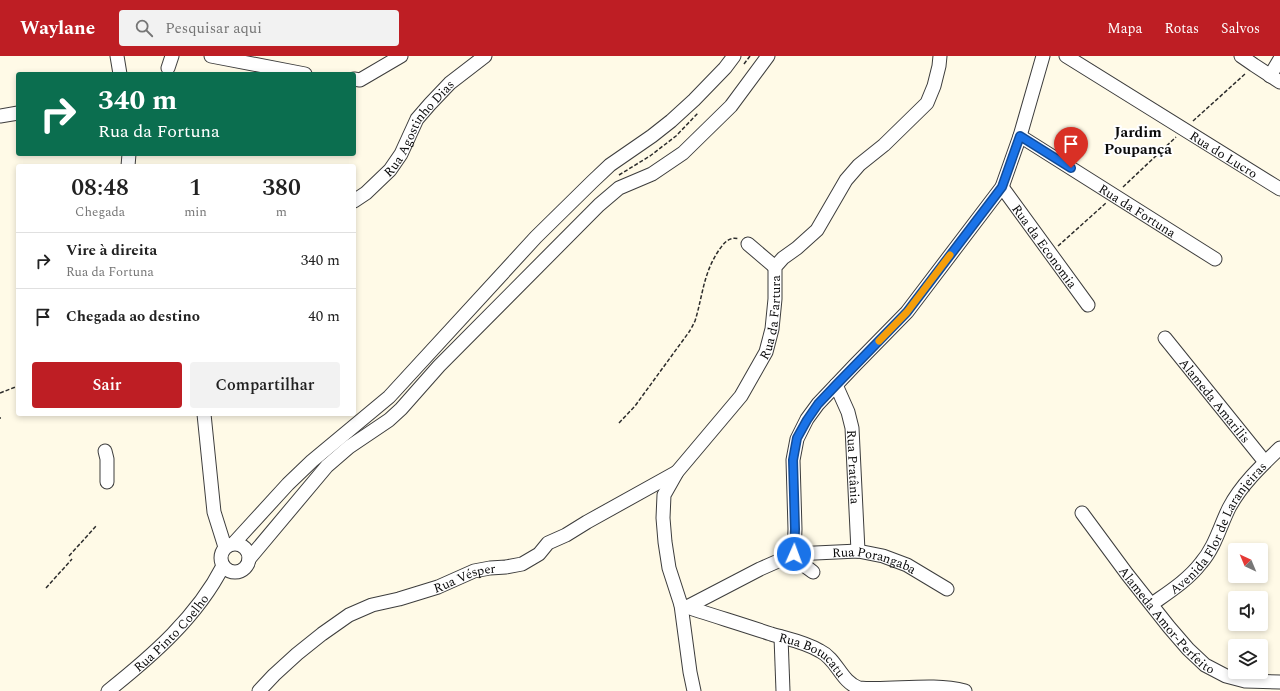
<!DOCTYPE html>
<html lang="pt">
<meta charset="utf-8">
<style>
body{margin:0;font-family:Spectral,serif;background:#f2f2f2;color:#222;height:100vh;display:flex;flex-direction:column;font-size:15px;white-space:nowrap}
*{box-sizing:border-box;margin:0}
p{font-size:13px;color:#767676}
.icon{flex:none;width:22px;height:22px;fill:none;stroke:currentColor;stroke-width:2;stroke-linecap:round;stroke-linejoin:round}
.map{position:relative;flex:1;overflow:hidden}
.side{position:absolute;left:16px;top:108px;width:340px;height:252px;display:flex;flex-direction:column;background:#fff;border-radius:4px;box-shadow:0 2px 6px #0003}
.side>*{flex:none}
.guide{position:absolute;left:16px;top:16px;width:340px;height:84px;border-radius:4px;box-shadow:0 2px 6px #0003;background:#0b6e4f;color:#fff;overflow:hidden}
.needle{width:26px;rotate:316deg}
.fabs{position:absolute;left:1228px;top:487px;display:grid;gap:8px}
.fabs a{display:grid;place-items:center;width:40px;height:40px;border-radius:4px;background:#fff;box-shadow:0 2px 6px #0003;font-size:20px}
.pin{position:absolute;display:grid;place-items:center;width:34px;height:34px;color:#fff;margin:-41px -17px;border-radius:50% 50% 50% 0;rotate:-45deg;box-shadow:0 0 4px #0007}
.pin .icon{rotate:45deg}
.me{position:absolute;width:44px;margin:-22px;rotate:2deg;stroke-linejoin:round;filter:drop-shadow(0 0 3px #0008)}
.turn{display:flex;align-items:center;gap:14px;height:84px;padding:0 16px;font-size:18px}
.turn .icon{width:52px;height:52px;stroke-width:2.5}
.turn b{display:block;font-size:28px;line-height:34px}
.eta{display:flex;justify-content:space-evenly;align-items:center;height:68px;text-align:center}
.eta b{font-size:24px;font-weight:600;line-height:28px}
.cta{display:flex;gap:8px;margin-top:auto;padding:8px 16px}
.cta a{flex:1;height:46px;border-radius:4px;background:#be1e24;color:#fff;font-size:16px;font-weight:600;line-height:46px;text-align:center}
.cta a+a{background:#f2f2f2;color:#222}
ul{padding:0;list-style:none}
li{display:flex;align-items:center;gap:12px;height:56px;padding:0 16px;border-top:1px solid #e0e0e0}
li div{flex:1}
li b{display:block;font-size:15px}
li em{font-style:normal}
header{display:flex;align-items:center;gap:24px;box-sizing:border-box;height:56px;padding:0 20px;background:#be1e24;color:#fff}
header strong{font-size:19px}
nav{display:flex;gap:22px;margin-inline-start:auto;font-size:14px}
.search{width:280px;height:36px;background:#f2f2f2;display:flex;align-items:center;gap:10px;box-sizing:border-box;padding:0 14px;border-radius:4px;color:#767676;font-size:15px}
.map>svg:first-child{display:block}
.lines{fill:none;stroke-linecap:round;stroke-linejoin:round}
.minor-casing{stroke:#3d3d3d;stroke-width:15}
.path{stroke:#2c2c2c;stroke-width:1.5;stroke-dasharray:4 2;stroke-linecap:butt}
.minor{stroke:#fff;stroke-width:13}
.route-casing{stroke:#114b97;stroke-width:10}
.route{stroke:#1a73e8;stroke-width:7}
.slow{stroke:#f59e0b;stroke-width:7}
.labels{text-anchor:middle;stroke-width:4;stroke-linejoin:round;paint-order:stroke}
.street-label{font-size:13px;fill:#0a0a0a;stroke:#fff}
.quarter-label{font-size:15px;font-weight:bold;fill:#0a0a0a;stroke:#fff}
</style>
<header>
<strong>Waylane</strong>
<div class="search"><svg class="icon" aria-label="search" viewBox="0 0 24 24"><circle cx="10" cy="10" r="6"/><path d="M15 15l6 6"/></svg>Pesquisar aqui</div>
<nav><a>Mapa</a><a>Rotas</a><a>Salvos</a></nav>
</header>
<div class="map">
<svg width="1280" height="635" viewBox="0 0 1280 635">
<rect width="100%" height="100%" fill="#fffae7"/>
<g class="lines">
<g class="minor-casing">
<g id="minor">
<polyline points="117,0 120,18"/>
<polyline points="211,0 305,18"/>
<path id="s1" d="M1066,0L1280,133"/>
<polyline points="1241,0 1254,9 1280,26"/>
<polyline points="168,12 172,0"/>
<polyline points="1270,20 1280,3"/>
<polyline points="354,23 360,24 401,0"/>
<polyline points="0,60 18,57"/>
<path id="s2" d="M1020,80L1215,203"/>
<polyline points="128,110 129,98"/>
<path id="s3" d="M1002,131L1088,249"/>
<path id="s4" d="M354,145L366,137L390,114L401,98L417,63L430,48L450,27L485,0"/>
<polyline points="748,188 775,211"/>
<path id="s5" d="M1165,282L1265,406"/>
<path id="s6" d="M836,329L848,356L852,372L858,495"/>
<polyline points="204,358 214,456 225,491"/>
<polyline points="105,395 107,403 107,426"/>
<path id="s7" d="M1082,457L1127,518L1169,571L1188,593L1205,609L1226,620L1245,625L1280,626"/>
<polyline points="234,487 288,428 312,405 389,341 536,181 592,126 610,109 652,80 671,65 694,44 725,12 734,0"/>
<circle cx="235" cy="502" r="14"/>
<polyline points="794,498 795,473 793,404 797,383 807,363 818,348 855,309 907,256 1002,131 1020,80 1043,0"/>
<polyline points="249,503 327,410 349,391 389,364 401,353 439,310 599,149 619,132 652,118 683,97 731,50 768,0"/>
<path d="M782,505C794,503 803,508 813,516"/>
<path id="s8" d="M1152,548C1169,536 1188,524 1201,507C1215,491 1220,470 1229,452C1241,429 1261,410 1280,392"/>
<path id="s9" d="M681,549C711,559 741,568 771,578C788,583 805,586 820,595C837,603 841,626 859,632C892,635 932,626 965,635"/>
<path id="s10" d="M687,551L760,513L794,498L858,495L883,500L907,509L947,533"/>
<polyline points="781,581 783,635"/>
<path id="s11" d="M108,635C152,600 197,561 223,510"/>
<path id="s12" d="M259,635L274,619L297,598L322,578L349,559L372,549L399,543L438,531L474,515L490,512L506,511L522,508L539,498L548,487L566,479L587,466L677,416"/>
<path id="s13" d="M694,635L690,616L681,549L669,512L665,486L663,462L664,439L677,416L741,340L766,296L772,273L775,243V211L783,202L797,192L817,174L846,124L859,109L884,89L927,47L934,30L939,10L940,0"/>
</g>
</g>
<g class="path">
<polyline points="744,8 750,0"/>
<polyline points="1193,65 1245,18"/>
<polyline points="619,119 650,100 676,80 698,57"/>
<polyline points="1123,131 1176,81"/>
<polyline points="1058,190 1106,147"/>
<polyline points="0,337 18,330"/>
<polyline points="0,362 1,362"/>
<path d="M619,367L635,350L689,276C691,273 693,269 695,265C703,239 703,218 719,194C724,187 729,180 739,183"/>
<polyline points="69,500 97,469"/>
<polyline points="46,532 72,503"/>
</g>
<use href="#minor" class="minor"/>
</g>
<g class="lines">
<g class="route-casing">
<polyline id="route" points="794,498 795,473 793,404 797,382 807,364 818,348 836,329 907,256 1002,131 1020,80 1071,112"/>
</g>
<use href="#route" class="route"/>
<polyline class="slow" points="879,285 907,256 950,199"/>
</g>
<g class="labels">
<g class="street-label">
<text dy="5" stroke="none"><textPath href="#s4" startOffset="99">Rua Agostinho Dias</textPath></text>
<text dy="5" stroke="none"><textPath href="#s1" startOffset="186">Rua do Lucro</textPath></text>
<text dy="5" stroke="none"><textPath href="#s2" startOffset="139">Rua da Fortuna</textPath></text>
<text dy="5" stroke="none"><textPath href="#s3" startOffset="73">Rua da Economia</textPath></text>
<text dy="5" stroke="none"><textPath href="#s13" startOffset="411">Rua da Fartura</textPath></text>
<text dy="5" stroke="none"><textPath href="#s5" startOffset="80">Alameda Amarilis</textPath></text>
<text dy="5" stroke="none"><textPath href="#s6" startOffset="85">Rua Pratânia</textPath></text>
<text dy="5" stroke="none"><textPath href="#s8" startOffset="103">Avenida Flor de Laranjeiras</textPath></text>
<text dy="5" stroke="none"><textPath href="#s10" startOffset="201">Rua Porangaba</textPath></text>
<text dy="5" stroke="none"><textPath href="#s12" startOffset="240">Rua Vésper</textPath></text>
<text dy="5" stroke="none"><textPath href="#s7" startOffset="137">Alameda Amor-Perfeito</textPath></text>
<text dy="5" stroke="none"><textPath href="#s11" startOffset="86">Rua Pinto Coelho</textPath></text>
<text dy="5" stroke="none"><textPath href="#s9" startOffset="142">Rua Botucatu</textPath></text>
</g>
<g class="quarter-label">
<text x="1138" y="81">Jardim<tspan x="1138" dy="17">Poupança</tspan></text>
</g>
</g>
</svg>
<div class="fabs">
<a><svg class="needle" viewBox="-14 -14 28 28"><path d="M0-13l5 13h-10z" fill="#e53935"/><path d="M0 13l5-13h-10z" fill="#767676"/></svg></a>
<a><svg class="icon" aria-label="sound" viewBox="0 0 24 24"><path d="M4 9h4l5-4v14l-5-4H4zM17 9q2 3 0 6"/></svg></a>
<a><svg class="icon" aria-label="layers" viewBox="0 0 24 24"><path d="M12 4l9 5-9 5-9-5zM3 14l9 5 9-5"/></svg></a>
</div>
<div class="pin" style="left:1071px;top:112px;background:#d93025"><svg class="icon" aria-label="arrive" viewBox="0 0 24 24"><path d="M6 21V4h12l-3 4 3 4H6"/></svg></div>
<svg class="me" style="left:794px;top:498px" viewBox="-20 -20 40 40"><circle r="17" fill="#1a73e8" stroke="#fff" stroke-width="3"/><path d="M0-11L8 9 0 5-8 9z" fill="#fff"/></svg>
<div class="guide">
<div class="turn"><svg class="icon" aria-label="right" viewBox="0 0 24 24"><path d="M7 20v-9h11M14 6l5 5-5 5"/></svg><div><b>340 m</b>Rua da Fortuna</div></div>
</div>
<section class="side">
<div class="eta">
<div><b>08:48</b><p>Chegada</p></div>
<div><b>1</b><p>min</p></div>
<div><b>380</b><p>m</p></div>
</div>
<ul>
<li><svg class="icon" aria-label="right" viewBox="0 0 24 24"><path d="M7 20v-9h11M14 6l5 5-5 5"/></svg><div><b>Vire à direita</b><p>Rua da Fortuna</p></div><em>340 m</em></li>
<li><svg class="icon" aria-label="arrive" viewBox="0 0 24 24"><path d="M6 21V4h12l-3 4 3 4H6"/></svg><div><b>Chegada ao destino</b></div><em>40 m</em></li>
</ul>
<div class="cta"><a>Sair</a><a>Compartilhar</a></div>
</section>
</div>
